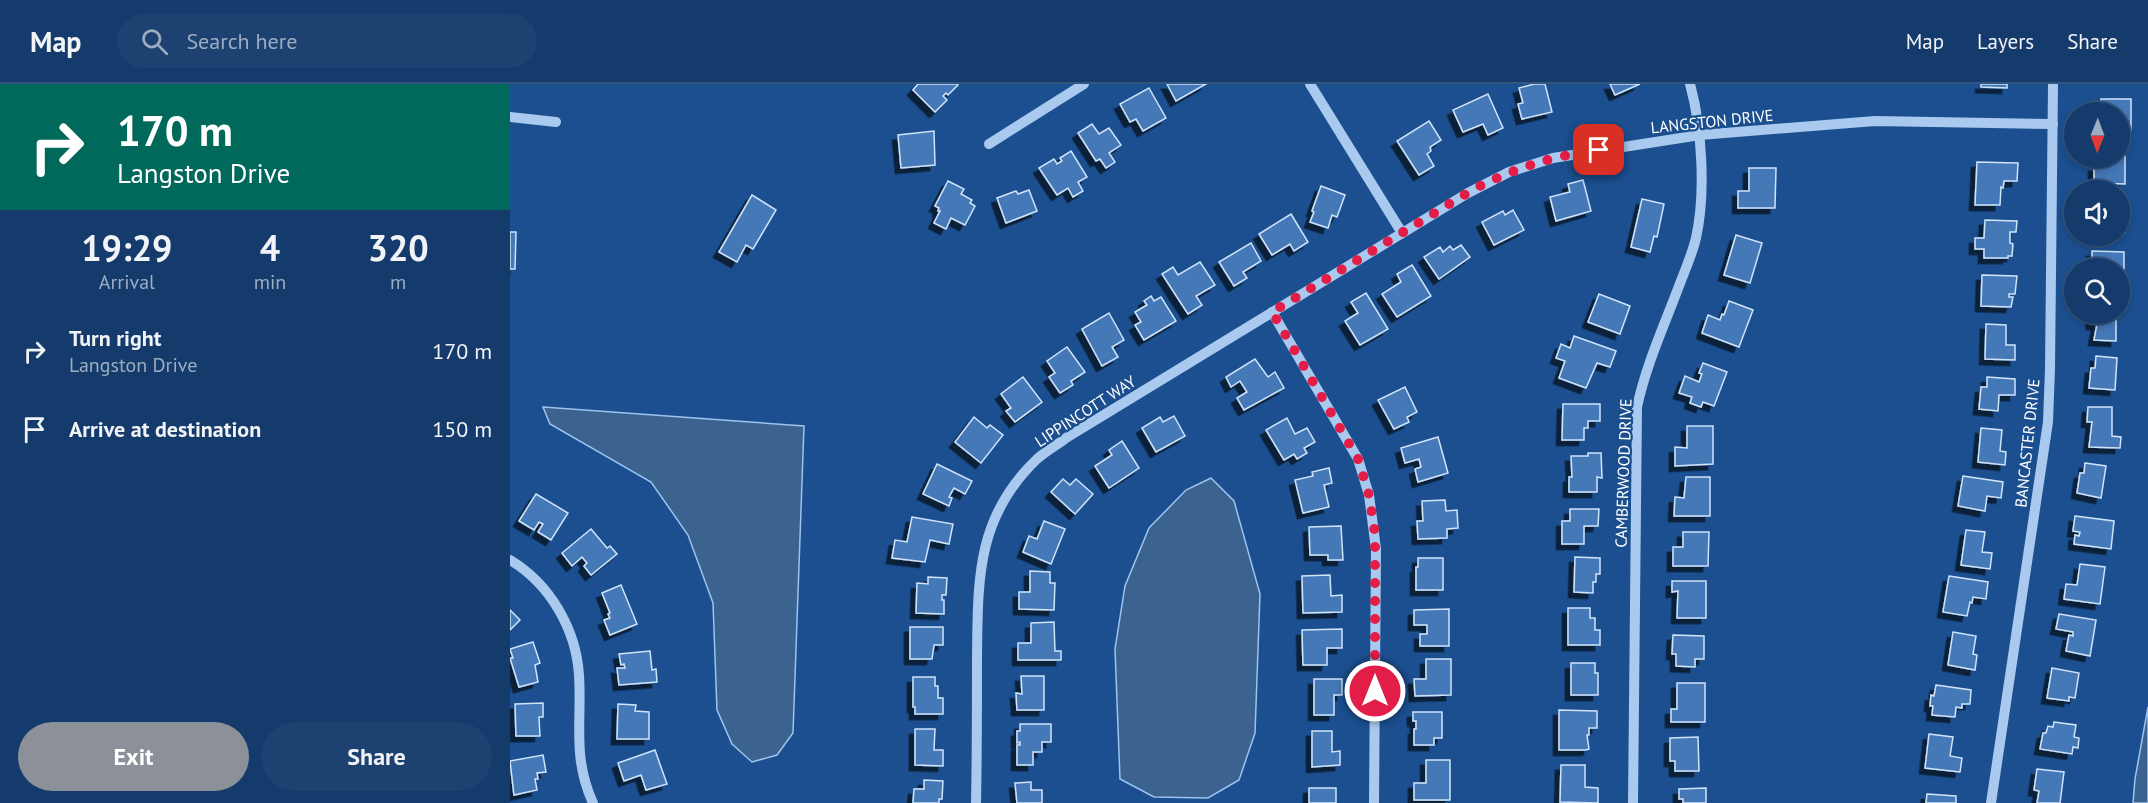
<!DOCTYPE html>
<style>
body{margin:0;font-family:"PT Sans",sans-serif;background:#1d4271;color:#f1f3f6;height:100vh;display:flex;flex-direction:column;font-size:22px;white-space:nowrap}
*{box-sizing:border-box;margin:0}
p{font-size:20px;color:#9dadc1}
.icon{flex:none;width:33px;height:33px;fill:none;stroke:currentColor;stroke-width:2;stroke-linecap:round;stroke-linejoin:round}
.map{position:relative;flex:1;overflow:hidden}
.sheet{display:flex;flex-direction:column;background:#143b6b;width:510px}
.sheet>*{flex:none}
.hud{background:#00695c;color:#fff;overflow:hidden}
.needle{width:39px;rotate:181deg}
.controls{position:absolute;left:1554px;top:18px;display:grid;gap:12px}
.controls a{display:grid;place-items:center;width:66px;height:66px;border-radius:50%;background:#143b6b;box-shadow:0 3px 9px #0003,0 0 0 2px #33557e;font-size:30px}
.pin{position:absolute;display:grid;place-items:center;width:51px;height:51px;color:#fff;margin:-26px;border-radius:12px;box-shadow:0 3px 9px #0006}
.me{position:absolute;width:66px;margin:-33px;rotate:0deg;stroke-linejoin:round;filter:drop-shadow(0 0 4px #0008)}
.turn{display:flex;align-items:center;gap:21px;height:126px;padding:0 18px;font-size:27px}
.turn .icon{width:78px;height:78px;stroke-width:2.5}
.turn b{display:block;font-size:42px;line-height:51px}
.eta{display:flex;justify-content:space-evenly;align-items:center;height:102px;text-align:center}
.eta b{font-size:36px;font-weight:600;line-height:42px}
.primary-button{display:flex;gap:12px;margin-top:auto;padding:12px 18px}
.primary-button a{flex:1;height:69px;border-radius:36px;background:#8c9099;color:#fff;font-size:24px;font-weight:600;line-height:69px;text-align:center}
.primary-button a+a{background:#1d4271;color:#f1f3f6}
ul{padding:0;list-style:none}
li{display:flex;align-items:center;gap:18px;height:78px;padding:0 18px}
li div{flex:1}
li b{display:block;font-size:22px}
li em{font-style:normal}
header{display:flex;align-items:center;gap:36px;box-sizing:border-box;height:84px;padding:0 30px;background:#143b6b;border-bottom:2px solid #33557e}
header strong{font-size:28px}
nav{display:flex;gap:33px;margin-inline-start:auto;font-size:21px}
.search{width:420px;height:54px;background:#1d4271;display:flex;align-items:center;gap:15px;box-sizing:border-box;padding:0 21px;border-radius:33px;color:#9dadc1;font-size:22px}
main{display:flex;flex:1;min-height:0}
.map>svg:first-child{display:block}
.water{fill:#3c6290;stroke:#9cc4f0;stroke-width:1.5}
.building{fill:#4478b7;stroke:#cfe3fa;stroke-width:1.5;filter:url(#shadow)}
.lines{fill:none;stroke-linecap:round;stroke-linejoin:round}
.minor{stroke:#a9c9ee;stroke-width:10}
.route{stroke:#e11d48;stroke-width:10;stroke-dasharray:0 18}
.labels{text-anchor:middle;stroke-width:4.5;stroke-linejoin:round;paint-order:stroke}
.street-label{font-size:16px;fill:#fff;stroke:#1b4f8f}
</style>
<header>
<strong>Map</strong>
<div class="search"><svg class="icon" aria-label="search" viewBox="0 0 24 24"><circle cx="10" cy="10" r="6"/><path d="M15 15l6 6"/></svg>Search here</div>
<nav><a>Map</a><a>Layers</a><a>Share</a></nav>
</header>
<main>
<section class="sheet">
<div class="hud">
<div class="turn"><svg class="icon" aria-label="right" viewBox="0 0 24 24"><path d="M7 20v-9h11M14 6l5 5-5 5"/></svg><div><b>170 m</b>Langston Drive</div></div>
</div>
<div class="eta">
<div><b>19:29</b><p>Arrival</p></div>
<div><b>4</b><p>min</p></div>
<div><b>320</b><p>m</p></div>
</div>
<ul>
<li><svg class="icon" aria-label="right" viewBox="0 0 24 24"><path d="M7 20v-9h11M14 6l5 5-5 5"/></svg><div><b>Turn right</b><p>Langston Drive</p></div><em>170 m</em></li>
<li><svg class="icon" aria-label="arrive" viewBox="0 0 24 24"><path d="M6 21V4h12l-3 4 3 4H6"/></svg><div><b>Arrive at destination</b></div><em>150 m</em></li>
</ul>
<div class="primary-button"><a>Exit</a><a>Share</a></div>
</section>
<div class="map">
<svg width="1638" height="719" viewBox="0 0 1638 719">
<defs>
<filter id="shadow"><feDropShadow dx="-5.5" dy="5.5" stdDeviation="0" flood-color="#0009"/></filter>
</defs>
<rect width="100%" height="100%" fill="#1b4f8f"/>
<g class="water">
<polygon points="33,323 294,342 283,649 267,671 242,678 222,660 207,626 203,519 178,451 141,398 40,340"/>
<polygon points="701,394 724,417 750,510 745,649 729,696 698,714 644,713 610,695 605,565 615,502 639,444 676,406"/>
<polygon points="1638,623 1638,719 1623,719 1625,695"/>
</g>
<g class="building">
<polygon points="408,0 447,0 448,1 438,11 436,9 433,12 437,16 425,28 403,6"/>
<polygon points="657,0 696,0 666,17"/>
<polygon points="1024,0 1035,0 1042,28 1012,35 1008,20 1013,19 1009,4"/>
<polygon points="1100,0 1130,0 1105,11"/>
<polygon points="1471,0 1497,0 1497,4 1471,3"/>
<polygon points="639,4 656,34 633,47 626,35 620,38 610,20"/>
<polygon points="978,10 993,44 978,51 973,40 953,48 943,26"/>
<polygon points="1591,15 1621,15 1621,46 1610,45 1610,28 1588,28 1588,26 1591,27"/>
<polygon points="919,37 931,56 920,63 921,67 917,70 924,82 909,91 887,57"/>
<polygon points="582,40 589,50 599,44 611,61 599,69 605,78 596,84 590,75 586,77 568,49"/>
<polygon points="424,47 425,81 391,84 388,51"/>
<polygon points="1610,64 1615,64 1615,100 1584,99 1584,82 1589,82 1589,74 1610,74"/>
<polygon points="561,67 577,93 568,98 573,107 563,113 558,104 547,111 529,84 544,75 547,80 552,77 550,74"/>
<polygon points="1467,78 1508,79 1507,97 1494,97 1493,104 1491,103 1490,121 1465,121"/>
<polygon points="1239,84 1266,84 1265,124 1228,124 1228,107 1239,107"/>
<polygon points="1073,96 1081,127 1046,137 1040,113 1060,108 1058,100"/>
<polygon points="438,97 454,105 451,110 462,116 460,119 465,122 455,141 441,134 436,145 424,139 430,127 428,127 429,124 425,122"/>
<polygon points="811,102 835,111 827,133 822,131 818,144 800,138 804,128 802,127"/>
<polygon points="519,106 527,127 496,139 487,114 506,107 508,110"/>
<polygon points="242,111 266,126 243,165 236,161 227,178 209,168"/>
<polygon points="1132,115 1154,120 1147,153 1144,152 1140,168 1121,163"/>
<polygon points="1610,117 1616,118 1615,149 1610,149"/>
<polygon points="1003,126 1014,146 984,161 972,138 993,127 995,131"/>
<polygon points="781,130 798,158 784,167 780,160 762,171 749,150"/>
<polygon points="1475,136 1507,137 1506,148 1500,148 1500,159 1503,160 1502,172 1498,172 1498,174 1474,174 1474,165 1465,165 1465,154 1474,154"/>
<polygon points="0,148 6,148 5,185 0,185"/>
<polygon points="1226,151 1252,159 1240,199 1214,191"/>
<polygon points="741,159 751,177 733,188 737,194 724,202 709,178"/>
<polygon points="951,161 960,173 929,195 914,173 930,163 933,168 940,162 943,166"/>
<polygon points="1582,167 1614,168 1614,206 1610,206 1610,184 1589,184 1589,179 1582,179"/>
<polygon points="690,178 705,201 686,212 692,221 678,230 652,190 663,183 668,191"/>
<polygon points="902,181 921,212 887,233 872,210 891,198 887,190"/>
<polygon points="1472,191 1507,192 1505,210 1499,210 1499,213 1503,213 1501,223 1471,222"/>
<polygon points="856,209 878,245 850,261 835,237 848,229 841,218"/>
<polygon points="1089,210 1120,222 1110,250 1078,238"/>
<polygon points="641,212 644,217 651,213 666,237 634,256 625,241 631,238 625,228 637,221 634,217"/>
<polygon points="1219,217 1243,226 1229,263 1192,249 1198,231 1210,236 1212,230 1214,231"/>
<polygon points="599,229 614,256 602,263 608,273 592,282 572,245"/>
<polygon points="1581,230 1603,230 1603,232 1606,232 1606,257 1584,256 1587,240 1582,240"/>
<polygon points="1476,240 1496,241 1496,261 1505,261 1505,276 1475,275"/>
<polygon points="1064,252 1106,267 1100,283 1087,279 1076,304 1049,294 1055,277 1046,274 1051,260 1060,264"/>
<polygon points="557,263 575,288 561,297 563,301 550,309 539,293 545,289 537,277"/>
<polygon points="1586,272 1607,274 1605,306 1579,304 1581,284 1585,284"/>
<polygon points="745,275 758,293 765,288 774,304 734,326 727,314 737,308 730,297 721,303 716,293"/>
<polygon points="1193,279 1217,288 1204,322 1193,318 1191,323 1180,319 1182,313 1169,309 1175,292 1189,298 1192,290 1189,289"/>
<polygon points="513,293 532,318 505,338 496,327 501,324 491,310"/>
<polygon points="1477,293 1505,295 1505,311 1489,311 1488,327 1469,325 1471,303 1477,303"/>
<polygon points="895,303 907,328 897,333 899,338 884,345 868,316"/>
<polygon points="1053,320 1090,320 1090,337 1078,337 1078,344 1074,344 1074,356 1052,356"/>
<polygon points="1578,323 1602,323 1602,352 1611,353 1610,364 1579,363 1582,338 1577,338"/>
<polygon points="664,332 675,352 646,368 632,344 650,333 653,338"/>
<polygon points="464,333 477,344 480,341 493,351 471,379 445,358"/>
<polygon points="777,334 785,350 797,344 805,358 794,364 797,369 787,375 784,370 774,376 756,346"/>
<polygon points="1177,342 1203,342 1203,380 1165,382 1165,363 1177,364"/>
<polygon points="1471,344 1492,346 1490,367 1496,368 1495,381 1468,378"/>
<polygon points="928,353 938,389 908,398 905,385 911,383 909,375 895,379 891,364"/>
<polygon points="612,357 629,384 599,404 585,382 602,371 599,366"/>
<polygon points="1078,369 1091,369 1092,394 1087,393 1087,408 1059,408 1059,393 1062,393 1061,372 1078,372"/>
<polygon points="1575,379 1596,382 1591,414 1567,409 1570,389 1574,389"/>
<polygon points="427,380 462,397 455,410 444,404 439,413 442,414 439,422 413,410"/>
<polygon points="819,384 822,399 814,401 819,423 793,429 785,396 803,392 802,388"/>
<polygon points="1453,392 1493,398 1491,414 1477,412 1475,427 1448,422"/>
<polygon points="1176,393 1200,393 1200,432 1164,432 1165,413 1174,414"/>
<polygon points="553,395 560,401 566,395 583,410 565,430 541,408"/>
<polygon points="26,410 58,429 41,456 28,448 33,440 29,438 24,446 9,437"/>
<polygon points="935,416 936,427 947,426 948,444 937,445 937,454 908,455 907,437 913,437 912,417"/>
<polygon points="1060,425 1089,425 1088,442 1074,442 1074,460 1052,460 1052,437 1060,437"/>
<polygon points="1565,432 1604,437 1601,465 1564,460 1565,451 1569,452 1570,448 1563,447"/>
<polygon points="402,433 443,440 439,460 420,456 415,478 382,474 385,456 397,458"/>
<polygon points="534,437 555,445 541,480 513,468 519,452 527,455"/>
<polygon points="831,442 833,476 818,476 818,471 800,471 799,443"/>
<polygon points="81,445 97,464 100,462 107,470 81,491 74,482 77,479 72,473 62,482 52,469"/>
<polygon points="1456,446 1475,448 1472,468 1482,469 1480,485 1451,481"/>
<polygon points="1173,448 1199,448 1198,482 1163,482 1163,463 1173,463"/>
<polygon points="1065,473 1090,474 1090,490 1086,490 1086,498 1083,498 1083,509 1064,508"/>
<polygon points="908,474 933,474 933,506 906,506 906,483 908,483"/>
<polygon points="1570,480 1595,483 1590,520 1554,515 1556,500 1567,501"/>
<polygon points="520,487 540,488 540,499 545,499 544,526 509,525 509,508 520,508"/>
<polygon points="820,491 821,512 832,511 832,528 793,529 792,492"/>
<polygon points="1439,492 1478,498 1476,515 1463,513 1462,519 1460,518 1457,532 1433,528"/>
<polygon points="418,493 437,494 436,511 432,511 432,516 434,516 434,530 406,529 407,499 418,500"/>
<polygon points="1162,497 1196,497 1196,534 1167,534 1168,507 1162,508"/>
<polygon points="111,501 127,540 100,551 94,536 100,534 98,530 100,529 92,509"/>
<polygon points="1058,524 1080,524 1080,534 1085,534 1085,546 1090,546 1090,561 1058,561"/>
<polygon points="939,525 939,562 910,562 910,550 917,550 917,541 904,541 904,526"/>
<polygon points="0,526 10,536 0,546"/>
<polygon points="1549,530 1586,536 1580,572 1556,567 1559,551 1563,552 1563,548 1546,545"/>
<polygon points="544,538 545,567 551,567 551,576 508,576 508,559 521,559 521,539"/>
<polygon points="400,543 433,543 433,561 424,561 422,575 400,575"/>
<polygon points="832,545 832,564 817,564 817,581 793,581 792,546"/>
<polygon points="1443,548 1466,552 1463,570 1467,571 1465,586 1438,581"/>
<polygon points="1163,551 1194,552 1194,575 1185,575 1185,583 1166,582 1166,570 1162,570"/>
<polygon points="23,558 30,579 25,581 28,598 9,603 0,574 3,574 0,565"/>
<polygon points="140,567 142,586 146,585 147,598 109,601 107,584 115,584 114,580 111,581 109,570"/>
<polygon points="916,575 941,575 941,611 905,612 904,595 916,595"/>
<polygon points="1061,579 1085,579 1085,589 1088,589 1088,611 1061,611"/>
<polygon points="1542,584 1569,589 1565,614 1559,613 1559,617 1537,614"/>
<polygon points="511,592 534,592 534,626 507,626 506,609 512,610"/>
<polygon points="403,593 425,593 425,602 428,602 428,614 433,614 433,630 405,630 405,623 403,623"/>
<polygon points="804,595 832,595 832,611 824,611 824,631 804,631"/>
<polygon points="1167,599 1195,599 1195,638 1161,638 1161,625 1167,625"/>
<polygon points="1426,601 1461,606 1460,620 1452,620 1452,624 1446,623 1445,633 1422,631 1423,622 1420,622 1421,611 1424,612"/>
<polygon points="33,619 33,633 29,633 30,652 6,652 5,620"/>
<polygon points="108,620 126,621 125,627 139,628 139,655 107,655"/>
<polygon points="1049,626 1087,627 1087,644 1079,644 1079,651 1077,651 1079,665 1076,666 1049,666"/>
<polygon points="903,628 932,628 932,654 924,654 924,661 904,661 904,645 906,645 906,637 903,637"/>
<polygon points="1544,638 1566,641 1564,653 1569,654 1568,664 1563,663 1562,670 1530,665 1533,649 1536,649 1538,642 1543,643"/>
<polygon points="510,640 541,640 541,658 532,658 532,668 523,668 523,681 507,681 507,661 510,661 510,658 507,659 507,647 510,647"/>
<polygon points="405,645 425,645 424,666 433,666 433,682 405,681"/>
<polygon points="802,647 822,647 822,668 830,667 830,681 802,683"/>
<polygon points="1419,650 1443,653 1440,672 1452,674 1450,688 1415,684"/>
<polygon points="1188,653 1189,687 1165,687 1165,677 1160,677 1160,654"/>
<polygon points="145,666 157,700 136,706 131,691 114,697 108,679"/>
<polygon points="33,671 36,688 27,689 28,695 25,695 27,706 4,711 0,677"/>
<polygon points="916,676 940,676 940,716 904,716 904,699 916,699"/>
<polygon points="1051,681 1075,681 1075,703 1088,704 1088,719 1050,718"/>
<polygon points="1527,685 1554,688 1550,719 1527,719 1529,707 1524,706"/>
<polygon points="414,696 433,697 432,715 429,715 429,719 403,719 404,705 414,705"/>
<polygon points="521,698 521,706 532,706 532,719 507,719 505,699"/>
<rect x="799" y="704" width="27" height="15"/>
<polygon points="1196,704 1196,719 1173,719 1173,715 1169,715 1169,705"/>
<polygon points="1417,710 1446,712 1446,719 1416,719"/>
</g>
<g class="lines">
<g class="minor">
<polyline points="800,0 892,149"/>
<polyline points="0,33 46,38"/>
<polyline points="479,60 574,0"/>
<polyline points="762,228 848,375 859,411 866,465 864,719"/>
<path d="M0,476C40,500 66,545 69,591C72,638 62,673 83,719"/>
<path d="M466,719C467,670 467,622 467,573C468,496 466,433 527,375C536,367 547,361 556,354L958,109L999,88L1043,74L1190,51L1365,37L1543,40"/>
<path d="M1123,719L1127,323C1136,281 1154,242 1169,202C1175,186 1182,171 1186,154C1196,109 1192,44 1180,0"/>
<polyline points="1481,719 1538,338 1540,285 1543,0"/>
</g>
</g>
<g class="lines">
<path class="route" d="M865,607V450L859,411L848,375L762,228L964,105C1006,84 1042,72 1089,66"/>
</g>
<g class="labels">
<g class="street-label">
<text transform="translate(1202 37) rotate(-6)" y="6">LANGSTON DRIVE</text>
<text transform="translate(575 327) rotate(-33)" y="6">LIPPINCOTT WAY</text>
<text transform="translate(1517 359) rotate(-84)" y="6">BANCASTER DRIVE</text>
<text transform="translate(1113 389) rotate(-88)" y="6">CAMBERWOOD DRIVE</text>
</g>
</g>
</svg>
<div class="controls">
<a><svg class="needle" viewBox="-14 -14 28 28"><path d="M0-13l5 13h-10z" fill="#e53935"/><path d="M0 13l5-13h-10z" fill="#9dadc1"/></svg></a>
<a><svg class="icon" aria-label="sound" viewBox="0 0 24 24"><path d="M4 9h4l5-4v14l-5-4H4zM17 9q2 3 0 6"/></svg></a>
<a><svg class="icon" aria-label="search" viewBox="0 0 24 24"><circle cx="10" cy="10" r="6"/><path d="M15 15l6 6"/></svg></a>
</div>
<div class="pin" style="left:1089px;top:66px;background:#d93025"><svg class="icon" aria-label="arrive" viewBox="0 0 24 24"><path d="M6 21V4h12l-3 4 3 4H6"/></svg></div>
<svg class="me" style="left:865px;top:607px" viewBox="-20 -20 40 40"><circle r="17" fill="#e11d48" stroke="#fff" stroke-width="3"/><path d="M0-11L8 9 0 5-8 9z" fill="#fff"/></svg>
</div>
</main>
